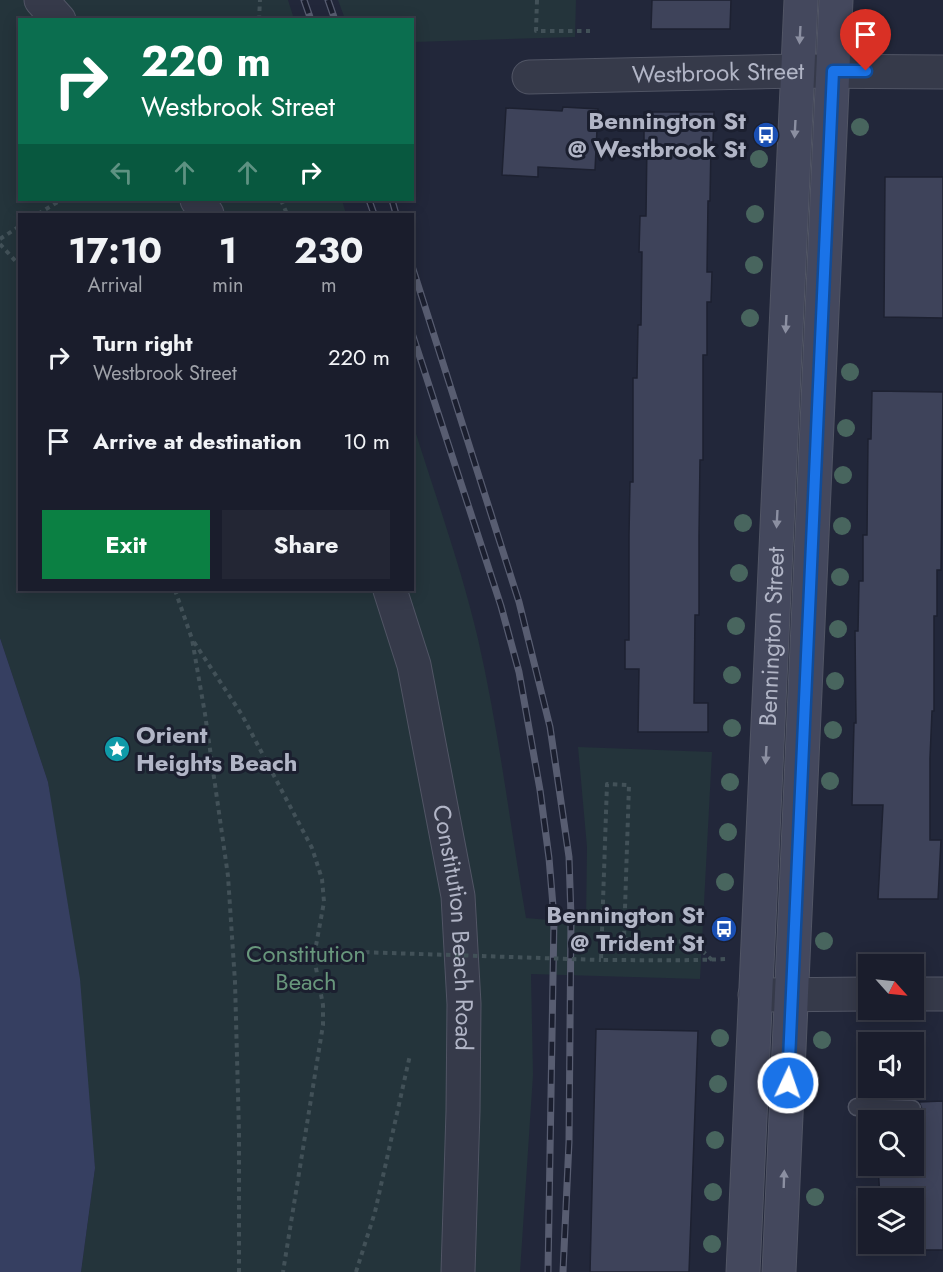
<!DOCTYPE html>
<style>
body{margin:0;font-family:Jost,sans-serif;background:#232634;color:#f1f3f6;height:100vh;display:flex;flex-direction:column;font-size:22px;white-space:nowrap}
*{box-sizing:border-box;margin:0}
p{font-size:20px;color:#9fa2a9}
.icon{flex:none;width:33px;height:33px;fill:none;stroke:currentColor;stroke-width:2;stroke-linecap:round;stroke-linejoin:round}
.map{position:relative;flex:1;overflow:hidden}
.side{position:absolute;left:18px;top:213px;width:396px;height:378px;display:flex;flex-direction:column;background:#1a1d2c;border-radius:0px;box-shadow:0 3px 15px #0003,0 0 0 2px #383b48}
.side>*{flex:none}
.guide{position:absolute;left:18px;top:18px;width:396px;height:183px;border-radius:0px;box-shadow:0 3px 15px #0003,0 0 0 2px #383b48;background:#0b6e4f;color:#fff;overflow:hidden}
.needle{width:39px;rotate:117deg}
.tools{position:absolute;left:858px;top:954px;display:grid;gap:12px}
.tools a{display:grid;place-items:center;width:66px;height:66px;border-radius:0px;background:#1a1d2c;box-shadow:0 3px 15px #0003,0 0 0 2px #383b48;font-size:30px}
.pin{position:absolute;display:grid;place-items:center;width:51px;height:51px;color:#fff;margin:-62px -26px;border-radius:50% 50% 50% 0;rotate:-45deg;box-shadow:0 0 6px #0007}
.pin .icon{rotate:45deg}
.me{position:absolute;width:66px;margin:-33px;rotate:3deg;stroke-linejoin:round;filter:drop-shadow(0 0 4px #0008)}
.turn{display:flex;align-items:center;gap:21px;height:126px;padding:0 24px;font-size:27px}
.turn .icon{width:78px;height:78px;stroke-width:2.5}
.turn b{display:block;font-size:42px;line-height:51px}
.lanes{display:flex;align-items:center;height:57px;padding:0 24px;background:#0003;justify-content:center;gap:30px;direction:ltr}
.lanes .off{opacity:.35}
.eta{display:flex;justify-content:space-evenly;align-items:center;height:102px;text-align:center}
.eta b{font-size:36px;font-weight:700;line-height:42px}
.cta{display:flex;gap:12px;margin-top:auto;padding:12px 24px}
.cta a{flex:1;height:69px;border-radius:0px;background:#0b8043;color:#fff;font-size:24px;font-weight:700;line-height:69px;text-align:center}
.cta a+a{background:#232634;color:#f1f3f6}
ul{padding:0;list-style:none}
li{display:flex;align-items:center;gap:18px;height:84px;padding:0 24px}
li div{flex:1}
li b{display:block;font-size:22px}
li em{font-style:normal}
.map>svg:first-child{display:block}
.green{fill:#24343b}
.water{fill:#363f61}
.building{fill:#3e435a;stroke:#1d2131;stroke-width:1.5}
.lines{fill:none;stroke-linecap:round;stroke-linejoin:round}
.service-casing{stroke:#515565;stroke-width:19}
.minor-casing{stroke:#515565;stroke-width:35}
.secondary-casing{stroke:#515565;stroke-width:35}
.path{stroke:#425158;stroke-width:4;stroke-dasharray:4.5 4.5;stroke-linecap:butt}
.service{stroke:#363a4a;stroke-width:16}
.minor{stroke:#363a4a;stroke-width:33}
.secondary{stroke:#44485d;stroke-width:33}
.rail-casing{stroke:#585d71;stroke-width:7}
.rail{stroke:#1b1f2f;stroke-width:4.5;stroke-dasharray:14;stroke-linecap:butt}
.path-bridge{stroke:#425158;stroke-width:4;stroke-dasharray:4.5 4.5;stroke-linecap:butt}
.tree{fill:#48655e}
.oneway{fill:#8b8fa1}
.route-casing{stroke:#114b97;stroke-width:15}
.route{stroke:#1a73e8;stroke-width:10}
.labels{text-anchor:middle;stroke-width:6;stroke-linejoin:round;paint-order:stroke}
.street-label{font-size:24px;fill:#b1b5c6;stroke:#1b1f2f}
.poi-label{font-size:24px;font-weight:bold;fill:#b1b5c6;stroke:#1b1f2f;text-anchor:end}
.park-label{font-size:24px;fill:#68977c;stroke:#1b1f2f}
</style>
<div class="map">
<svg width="943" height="1272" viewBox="0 0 943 1272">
<rect width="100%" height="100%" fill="#22273a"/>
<g class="green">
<path d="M0,0H288L294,19L20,20V200H342L346,214H20V590H412L413,424C435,495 461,566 478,639C499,731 510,825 526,918L586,923L587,847L578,747L712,752L700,979L531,974L533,1075L520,1272H81L95,1168L48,782L0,638Z"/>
<polygon points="338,0 576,0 575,37 413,42 412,20 345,19"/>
</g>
<polygon class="water" points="0,638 48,782 80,979 95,1168 81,1272 0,1272"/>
<g class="building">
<polygon points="652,0 731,0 730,29 651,29"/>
<polygon points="563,107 598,109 595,170 538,167 538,177 502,175 506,108 562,111"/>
<polygon points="644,112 714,112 713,142 711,142 710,201 708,201 707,272 712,272 711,302 707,302 707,355 703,355 703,460 700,460 699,535 699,615 695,615 694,703 708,703 708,732 638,732 639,669 625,669 625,640 629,640 629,535 630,482 633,482 633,378 637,378 638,325 641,325 642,252 639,252 640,216 646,216 647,141 644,141"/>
<polygon points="885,177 943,177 943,318 884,317"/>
<polygon points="872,391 943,392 941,570 937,570 937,616 934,616 934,711 932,711 930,758 930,840 941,840 938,899 878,899 883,805 852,805 854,723 856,723 855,631 858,631 859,581 863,581 863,535 867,535 868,439 871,439"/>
<polygon points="596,1029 698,1031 689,1272 590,1272"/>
<polygon points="943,1101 943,1250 911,1250 907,1244 914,1244 914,1198 880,1198 878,1166 914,1166 914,1120 912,1119 921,1114 922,1109 919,1102"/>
</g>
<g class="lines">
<g class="service-casing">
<polyline id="service" points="857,1107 912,1109"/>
</g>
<g class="minor-casing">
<g id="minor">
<polyline points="41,0 59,20"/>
<path id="s1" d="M529,77L798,71L943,72"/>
<polyline points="197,200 207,214"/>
<path id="s2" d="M390,590L414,665L458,896L464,1004L463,1111L458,1272"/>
<polyline points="914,994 943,994"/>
<polyline points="755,995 868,994"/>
</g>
</g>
<g class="secondary-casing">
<g id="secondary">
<path id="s3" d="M743,1272L801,0"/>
<polyline points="779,1272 836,0"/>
</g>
</g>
<g class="path">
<polyline points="537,0 536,31 590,31"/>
<polyline points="259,20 260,0"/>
<polyline points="281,200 287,214"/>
<polyline points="38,214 61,200"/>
<polyline points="0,239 20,226"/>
<polyline points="0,244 20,266"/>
<polyline points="175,590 192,639 205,714 228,876 235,982 239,1132 239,1272"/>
<polyline points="194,642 242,715 312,848 322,879 324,902 315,951 316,968 323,1005 323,1025 283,1272"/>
<polyline points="315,951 329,951"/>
<path d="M712,960L693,942L624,939L629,785L607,784L601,960C643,960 684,961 726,959"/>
<polyline points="356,1272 375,1212 410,1055"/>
</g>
<use href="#service" class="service"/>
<use href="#minor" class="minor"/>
<use href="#secondary" class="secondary"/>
<g class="rail-casing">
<g id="rail">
<polyline points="304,0 311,20"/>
<polyline points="328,0 335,20"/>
<polyline points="369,200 374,214"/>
<polyline points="392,200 396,214"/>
<polyline points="412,266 519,602 550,727 559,788 569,857 571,917 569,1142 563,1272"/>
<polyline points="412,333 501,606 519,672 540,790 549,858 554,918 548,1272"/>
</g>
</g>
<use href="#rail" class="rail"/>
<polyline class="path-bridge" points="329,951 601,960"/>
</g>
<g class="tree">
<circle cx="860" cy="127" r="9"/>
<circle cx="759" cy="159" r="9"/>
<circle cx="755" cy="214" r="9"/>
<circle cx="754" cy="265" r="9"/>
<circle cx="750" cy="318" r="9"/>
<circle cx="850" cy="372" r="9"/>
<circle cx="846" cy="428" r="9"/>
<circle cx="843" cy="475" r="9"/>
<circle cx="743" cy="523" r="9"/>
<circle cx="842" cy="526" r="9"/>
<circle cx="739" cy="573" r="9"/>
<circle cx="840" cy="577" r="9"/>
<circle cx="736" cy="626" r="9"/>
<circle cx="838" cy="629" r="9"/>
<circle cx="732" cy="675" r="9"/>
<circle cx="835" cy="681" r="9"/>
<circle cx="732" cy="728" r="9"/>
<circle cx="833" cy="730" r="9"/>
<circle cx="830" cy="781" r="9"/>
<circle cx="730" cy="782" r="9"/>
<circle cx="728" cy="832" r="9"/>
<circle cx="725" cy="882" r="9"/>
<circle cx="824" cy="941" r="9"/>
<circle cx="720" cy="1038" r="9"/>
<circle cx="822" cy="1040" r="9"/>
<circle cx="718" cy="1084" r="9"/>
<circle cx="715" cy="1140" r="9"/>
<circle cx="713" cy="1192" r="9"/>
<circle cx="815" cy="1197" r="9"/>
<circle cx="712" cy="1244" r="9"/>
</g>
<defs><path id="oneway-solid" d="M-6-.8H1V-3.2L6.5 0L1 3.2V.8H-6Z" transform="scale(1.5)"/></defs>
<g class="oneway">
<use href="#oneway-solid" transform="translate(800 35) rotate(93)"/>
<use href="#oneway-solid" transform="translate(795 129) rotate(93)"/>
<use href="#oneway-solid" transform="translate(786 324) rotate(93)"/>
<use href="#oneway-solid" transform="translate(777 519) rotate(93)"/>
<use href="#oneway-solid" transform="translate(766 755) rotate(93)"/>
<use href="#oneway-solid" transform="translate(784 1179) rotate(-88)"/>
</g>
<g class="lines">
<g class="route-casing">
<polyline id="route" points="788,1083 833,71 866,71"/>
</g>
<use href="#route" class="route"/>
</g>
<defs>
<g id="bus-disc" transform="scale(1.35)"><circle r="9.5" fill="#1a4fb4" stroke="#1b1f2f"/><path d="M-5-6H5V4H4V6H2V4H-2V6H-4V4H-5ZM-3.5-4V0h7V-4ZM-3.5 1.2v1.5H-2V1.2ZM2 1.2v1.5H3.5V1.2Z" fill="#fff"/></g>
<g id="sight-disc" transform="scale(1.35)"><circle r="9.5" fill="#0f9aa8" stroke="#1b1f2f"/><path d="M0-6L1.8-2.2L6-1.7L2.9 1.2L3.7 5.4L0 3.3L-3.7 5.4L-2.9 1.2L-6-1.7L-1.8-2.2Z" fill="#fff"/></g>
</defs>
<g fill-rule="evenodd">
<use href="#bus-disc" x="766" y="135"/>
<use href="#sight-disc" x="117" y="749"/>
<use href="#bus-disc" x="724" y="929"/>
</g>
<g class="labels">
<g class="street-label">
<text dy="8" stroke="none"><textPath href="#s1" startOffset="189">Westbrook Street</textPath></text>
<text dy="8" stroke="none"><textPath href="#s3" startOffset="636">Bennington Street</textPath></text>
<text dy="8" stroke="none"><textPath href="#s2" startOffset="345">Constitution Beach Road</textPath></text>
</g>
<g class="poi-label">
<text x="746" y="129">Bennington St<tspan x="746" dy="28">@ Westbrook St</tspan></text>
<text x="136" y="743" text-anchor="start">Orient<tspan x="136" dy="28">Heights Beach</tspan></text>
<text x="704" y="923">Bennington St<tspan x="704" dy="28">@ Trident St</tspan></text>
</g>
<g class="park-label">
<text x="306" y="962">Constitution<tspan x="306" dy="28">Beach</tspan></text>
</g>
</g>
</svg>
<div class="tools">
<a><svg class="needle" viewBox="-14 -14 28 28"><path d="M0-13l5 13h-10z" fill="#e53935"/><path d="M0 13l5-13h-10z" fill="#9fa2a9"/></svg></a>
<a><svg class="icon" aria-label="sound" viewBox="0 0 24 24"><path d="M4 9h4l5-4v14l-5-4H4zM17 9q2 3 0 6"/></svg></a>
<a><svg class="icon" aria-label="search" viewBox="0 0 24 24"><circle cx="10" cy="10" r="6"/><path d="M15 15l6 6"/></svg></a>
<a><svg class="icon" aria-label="layers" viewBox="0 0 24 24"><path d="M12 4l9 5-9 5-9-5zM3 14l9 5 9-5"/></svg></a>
</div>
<div class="pin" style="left:866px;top:71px;background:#d93025"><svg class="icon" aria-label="arrive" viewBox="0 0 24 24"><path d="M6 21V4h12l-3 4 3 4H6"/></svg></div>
<svg class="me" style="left:788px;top:1083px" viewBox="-20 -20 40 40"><circle r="17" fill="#1a73e8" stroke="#fff" stroke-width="3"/><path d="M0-11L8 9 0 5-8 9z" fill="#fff"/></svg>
<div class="guide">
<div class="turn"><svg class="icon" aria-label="right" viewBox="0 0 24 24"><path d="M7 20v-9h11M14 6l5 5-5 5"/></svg><div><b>220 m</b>Westbrook Street</div></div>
<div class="lanes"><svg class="icon off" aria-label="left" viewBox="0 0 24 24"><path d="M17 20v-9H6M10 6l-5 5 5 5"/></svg><svg class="icon off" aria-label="ahead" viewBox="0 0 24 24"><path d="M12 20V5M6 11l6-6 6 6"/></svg><svg class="icon off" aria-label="ahead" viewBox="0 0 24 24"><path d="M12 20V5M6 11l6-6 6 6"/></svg><svg class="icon" aria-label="right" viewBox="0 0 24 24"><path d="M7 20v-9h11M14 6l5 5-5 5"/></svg></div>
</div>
<section class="side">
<div class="eta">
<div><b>17:10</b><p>Arrival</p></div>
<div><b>1</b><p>min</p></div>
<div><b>230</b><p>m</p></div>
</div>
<ul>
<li><svg class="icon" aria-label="right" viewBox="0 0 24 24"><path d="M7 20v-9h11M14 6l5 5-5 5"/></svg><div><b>Turn right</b><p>Westbrook Street</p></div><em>220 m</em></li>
<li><svg class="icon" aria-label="arrive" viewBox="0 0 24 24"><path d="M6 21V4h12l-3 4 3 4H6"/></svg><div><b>Arrive at destination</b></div><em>10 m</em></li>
</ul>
<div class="cta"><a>Exit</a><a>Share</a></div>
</section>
</div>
